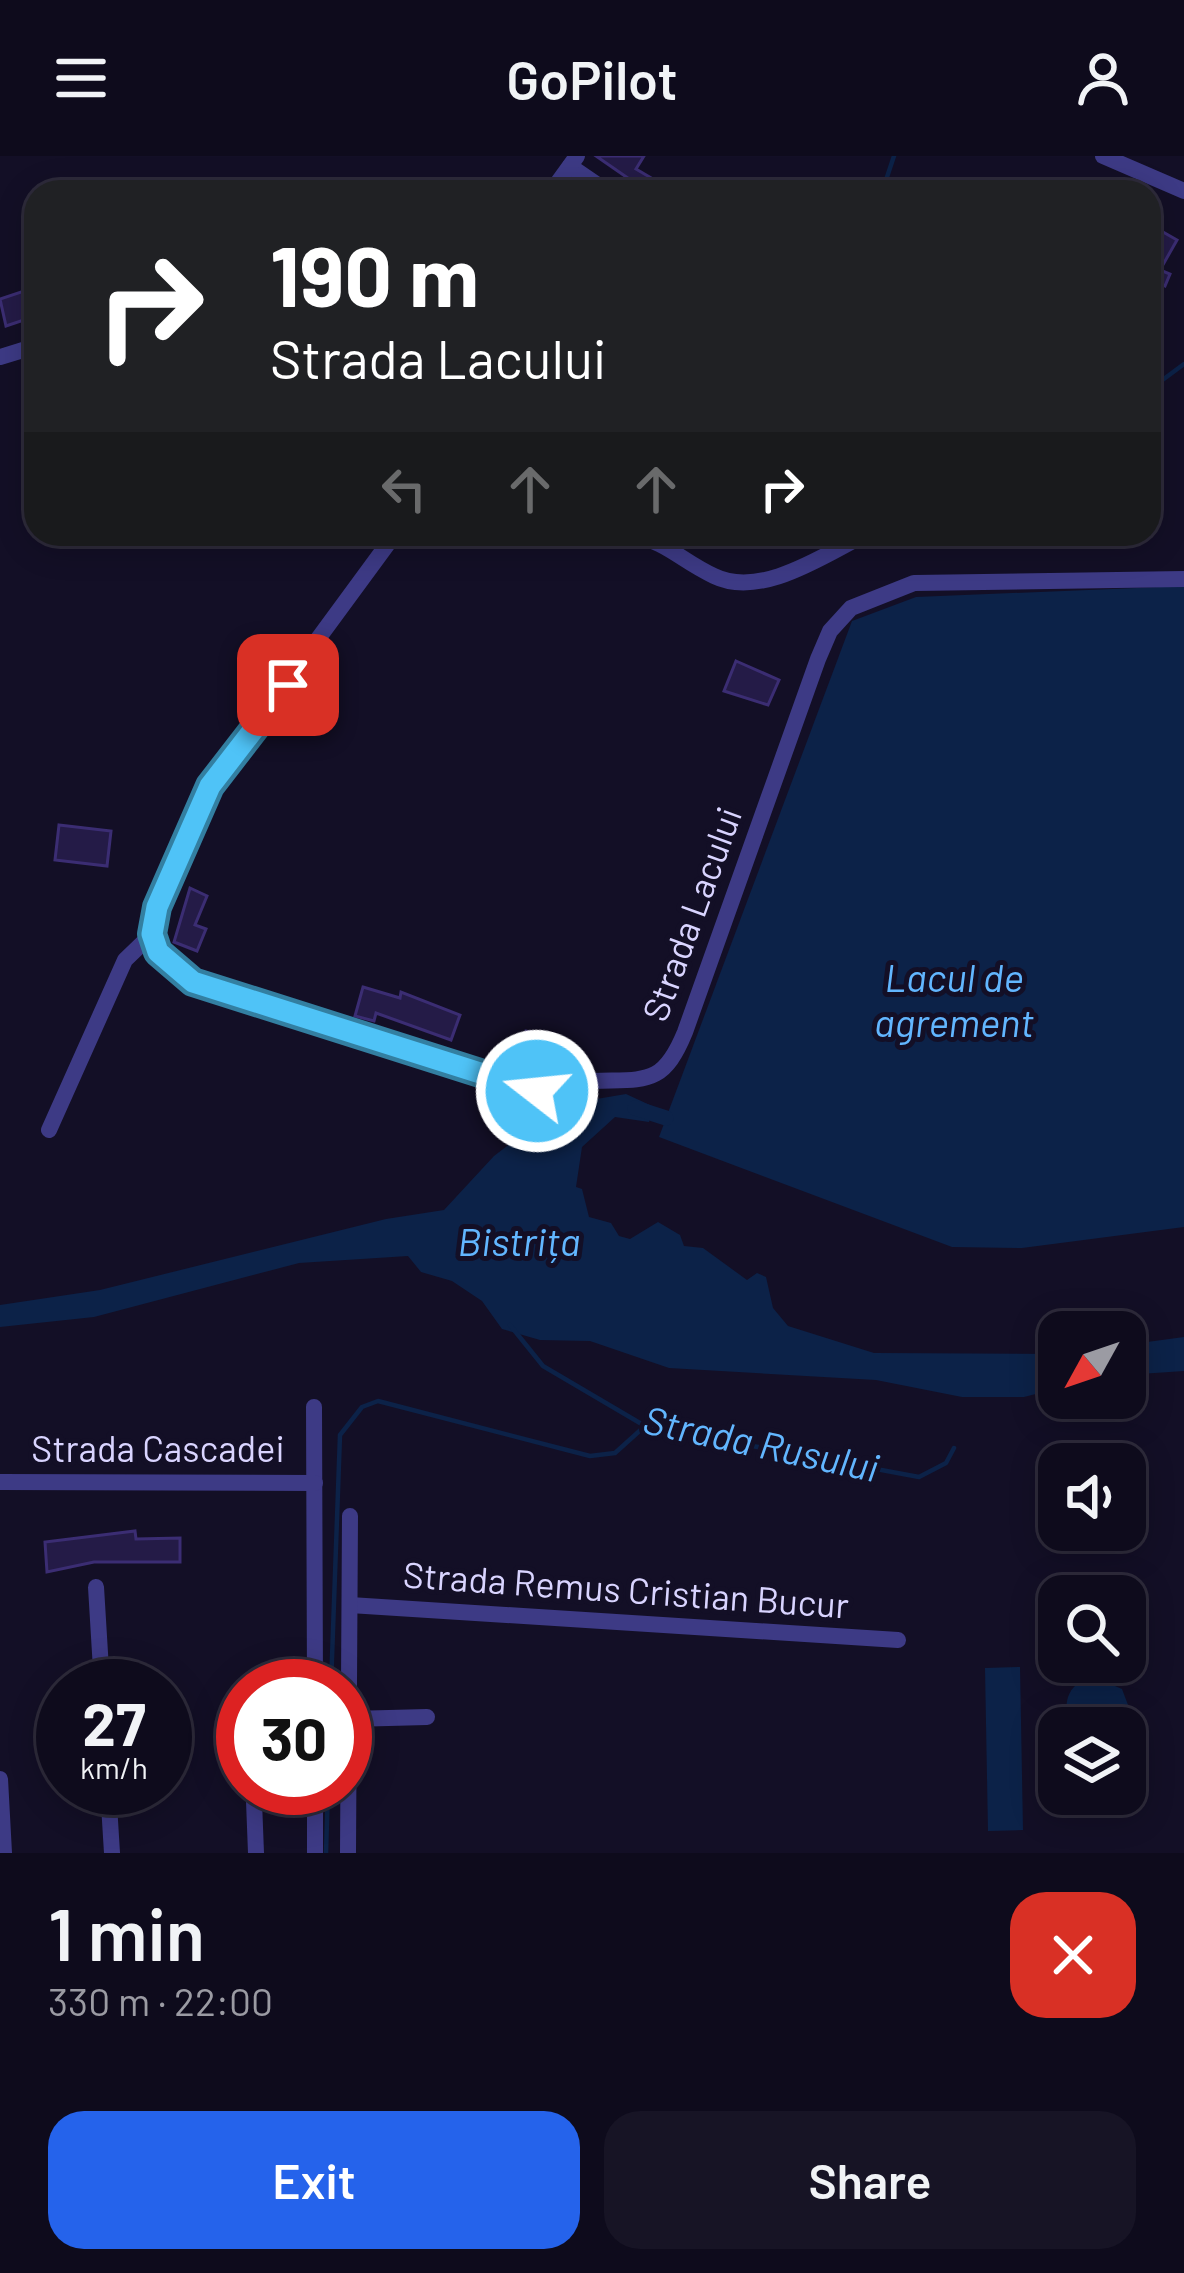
<!DOCTYPE html>
<meta charset="utf-8">
<style>
body{margin:0;font-family:Barlow,sans-serif;background:#171425;color:#f1f3f6;height:100vh;display:flex;flex-direction:column;font-size:45px;white-space:nowrap}
*{box-sizing:border-box;margin:0}
p{font-size:39px;color:#9b9ba3}
.icon{flex:none;width:66px;height:66px;fill:none;stroke:currentColor;stroke-width:2;stroke-linecap:round;stroke-linejoin:round}
.map{position:relative;height:1697px;overflow:hidden}
.side{display:flex;flex-direction:column;background:#0e0b1c;flex:1}
.side>*{flex:none}
.guide{position:absolute;left:24px;top:24px;width:1137px;height:366px;border-radius:36px;box-shadow:0 6px 30px #0003,0 0 0 3px #2e2b3b;background:#202124;color:#fff;overflow:hidden}
.needle{width:78px;rotate:230deg}
.controls{position:absolute;left:1038px;top:1155px;display:grid;gap:24px}
.controls a{display:grid;place-items:center;width:108px;height:108px;border-radius:24px;background:#0e0b1c;box-shadow:0 6px 30px #0003,0 0 0 3px #2e2b3b;font-size:60px}
.speed{position:absolute;left:36px;top:1503px;display:flex;gap:24px;font-size:60px;font-weight:700;text-align:center}
.speed>*{display:grid;place-content:center;width:156px;height:156px;border-radius:50%;background:#0e0b1c;box-shadow:0 6px 30px #0003,0 0 0 3px #2e2b3b;line-height:1}
.speed small{font-size:30px;font-weight:400}
.speed .limit{border:18px solid #d22;background:#fff;color:#111}
.pin{position:absolute;display:grid;place-items:center;width:102px;height:102px;color:#fff;margin:-51px;border-radius:24px;box-shadow:0 6px 18px #0006}
.me{position:absolute;width:132px;margin:-66px;rotate:286deg;stroke-linejoin:round;filter:drop-shadow(0 0 9px #0008)}
.turn{display:flex;align-items:center;gap:42px;height:252px;padding:0 48px;font-size:54px}
.turn .icon{width:156px;height:156px;stroke-width:2.5}
.turn b{display:block;font-size:84px;line-height:102px}
.lanes{display:flex;align-items:center;height:114px;padding:0 48px;background:#0003;justify-content:center;gap:60px;direction:ltr}
.lanes .off{opacity:.35}
.round{display:grid;place-items:center;flex:none;width:126px;height:126px;border-radius:36px;background:#171425}
.overview{display:flex;align-items:center;justify-content:space-between;height:204px;padding:0 48px}
h1{font-size:72px;font-weight:600;line-height:90px}
.action{display:flex;gap:24px;margin-top:auto;padding:24px 48px}
.action a{flex:1;height:138px;border-radius:36px;background:#2563eb;color:#fff;font-size:48px;font-weight:600;line-height:138px;text-align:center}
.action a+a{background:#171425;color:#f1f3f6}
header{display:flex;justify-content:space-between;align-items:center;height:156px;padding:0 48px;background:#0e0b1c;font-size:54px;font-weight:600}
.map>svg:first-child{display:block}
.water{fill:#0c2248}
.lines{fill:none;stroke-linecap:round;stroke-linejoin:round}
.stream{stroke:#0c2248;stroke-width:4.5}
.canal{stroke:#0c2248;stroke-width:15}
.building{fill:#241b47;stroke:#3b2d73;stroke-width:3}
.minor{stroke:#3d3a85;stroke-width:16}
.route-casing{stroke:#337fa1;stroke-width:30}
.route{stroke:#4fc3f7;stroke-width:21}
.labels{text-anchor:middle;stroke-width:10;stroke-linejoin:round;paint-order:stroke}
.street-label{font-size:36px;fill:#d9d4ff;stroke:#130f26}
.water-label{font-size:39px;font-style:italic;fill:#62b6ff;stroke:#130f26}
</style>
<header><svg class="icon" aria-label="menu" viewBox="0 0 24 24"><path d="M4 6h16M4 12h16M4 18h16"/></svg>GoPilot<svg class="icon" aria-label="person" viewBox="0 0 24 24"><circle cx="12" cy="8" r="4"/><path d="M4 21q1-7 8-7t8 7"/></svg></header>
<div class="map">
<svg width="1184" height="1697" viewBox="0 0 1184 1697">
<rect width="100%" height="100%" fill="#130f26"/>
<g class="water">
<polygon points="1184,430 1184,1071 1022,1092 952,1091 659,981 852,465 916,441"/>
<polygon points="626,938 652,950 649,966 615,961 582,991 576,1031 582,1033 589,1061 611,1067 619,1080 630,1083 658,1066 680,1079 684,1090 703,1092 747,1124 757,1117 766,1121 773,1152 788,1170 874,1197 1059,1198 1059,1232 1024,1241 962,1241 876,1224 669,1212 590,1185 540,1184 502,1173 482,1145 452,1125 421,1116 408,1100 299,1107 94,1161 0,1171 0,1149 100,1134 386,1063 444,1054 494,1000 545,961 567,948"/>
<polygon points="1184,1181 1184,1215 1125,1219 1125,1189"/>
<polygon points="1020,1511 1023,1674 988,1675 985,1512"/>
<path d="M1091,1520L1122,1533L1128,1549L1120,1572H1073C1060,1549 1067,1529 1091,1520Z"/>
</g>
<g class="lines">
<g class="stream">
<polyline points="882,36 894,0"/>
<polyline points="1149,234 1184,208"/>
<polyline points="510,1169 543,1210 645,1270 919,1321 946,1307 954,1292"/>
<polyline points="331,1530 340,1279 362,1251 378,1245 590,1300 615,1297 645,1270"/>
<polyline points="326,1697 328,1632"/>
</g>
<polyline class="canal" points="635,952 666,962"/>
</g>
<g class="building">
<polygon points="596,0 644,0 636,13 675,36 630,36 635,27"/>
<polygon points="1163,76 1177,84 1160,114 1170,118 1165,130 1154,125 1149,134 1149,101"/>
<polygon points="36,131 36,160 6,170 0,143"/>
<polygon points="736,505 779,524 768,549 724,535"/>
<polygon points="59,669 111,675 107,710 55,704"/>
<polygon points="190,732 207,740 195,769 206,773 197,795 174,786"/>
<polygon points="363,831 400,842 401,836 460,859 451,884 376,857 374,865 355,860"/>
<polygon points="526,875 562,882 556,911 521,904"/>
<polygon points="135,1375 136,1383 180,1382 180,1406 94,1406 47,1416 45,1386"/>
</g>
<g class="lines">
<g class="minor">
<polyline points="1103,0 1184,35"/>
<polyline points="570,10 608,36"/>
<polyline points="551,36 577,0"/>
<polyline points="0,201 36,190"/>
<path d="M395,378L210,630L153,762L158,796L193,825L537,935C556,932 575,926 594,925C646,923 663,930 685,876L818,503L830,475L851,452L914,427L1184,423"/>
<path d="M630,378C669,387 680,404 714,420C761,443 824,399 866,378"/>
<polyline points="49,974 125,804 152,778"/>
<polyline points="314,1251 315,1530"/>
<polyline points="0,1326 315,1327"/>
<polyline points="96,1431 102,1530"/>
<polyline points="350,1449 898,1484"/>
<polyline points="350,1563 427,1561"/>
<polyline points="0,1623 4,1697"/>
<polyline points="108,1632 112,1697"/>
<polyline points="254,1645 256,1697"/>
<polyline points="315,1697 315,1632"/>
<polyline points="348,1697 350,1360"/>
</g>
</g>
<g class="lines">
<g class="route-casing">
<polyline id="route" points="288,529 210,630 157,751 152,778 158,796 193,826 537,935"/>
</g>
<use href="#route" class="route"/>
</g>
<g class="labels">
<g class="street-label">
<text transform="translate(692 758) rotate(-70)" y="13">Strada Lacului</text>
<text x="158" y="1306">Strada Cascadei</text>
<text transform="translate(626 1434) rotate(4)" y="13">Strada Remus Cristian Bucur</text>
</g>
<g class="water-label">
<text x="954" y="836">Lacul de<tspan x="954" dy="45">agrement</tspan></text>
<text x="519" y="1100">Bistrița</text>
<text transform="translate(761 1288) rotate(12)" y="14">Strada Rusului</text>
</g>
</g>
</svg>
<div class="controls">
<a><svg class="needle" viewBox="-14 -14 28 28"><path d="M0-13l5 13h-10z" fill="#e53935"/><path d="M0 13l5-13h-10z" fill="#9b9ba3"/></svg></a>
<a><svg class="icon" aria-label="sound" viewBox="0 0 24 24"><path d="M4 9h4l5-4v14l-5-4H4zM17 9q2 3 0 6"/></svg></a>
<a><svg class="icon" aria-label="search" viewBox="0 0 24 24"><circle cx="10" cy="10" r="6"/><path d="M15 15l6 6"/></svg></a>
<a><svg class="icon" aria-label="layers" viewBox="0 0 24 24"><path d="M12 4l9 5-9 5-9-5zM3 14l9 5 9-5"/></svg></a>
</div>
<div class="speed"><div>27<small>km/h</small></div><div class="limit">30</div></div>
<div class="pin" style="left:288px;top:529px;background:#d93025"><svg class="icon" aria-label="arrive" viewBox="0 0 24 24"><path d="M6 21V4h12l-3 4 3 4H6"/></svg></div>
<svg class="me" style="left:537px;top:935px" viewBox="-20 -20 40 40"><circle r="17" fill="#4fc3f7" stroke="#fff" stroke-width="3"/><path d="M0-11L8 9 0 5-8 9z" fill="#fff"/></svg>
<div class="guide">
<div class="turn"><svg class="icon" aria-label="right" viewBox="0 0 24 24"><path d="M7 20v-9h11M14 6l5 5-5 5"/></svg><div><b>190 m</b>Strada Lacului</div></div>
<div class="lanes"><svg class="icon off" aria-label="left" viewBox="0 0 24 24"><path d="M17 20v-9H6M10 6l-5 5 5 5"/></svg><svg class="icon off" aria-label="ahead" viewBox="0 0 24 24"><path d="M12 20V5M6 11l6-6 6 6"/></svg><svg class="icon off" aria-label="ahead" viewBox="0 0 24 24"><path d="M12 20V5M6 11l6-6 6 6"/></svg><svg class="icon" aria-label="right" viewBox="0 0 24 24"><path d="M7 20v-9h11M14 6l5 5-5 5"/></svg></div>
</div>
</div>
<section class="side">
<div class="overview"><div><h1>1 min</h1><p>330 m · 22:00</p></div><a class="round" style="background:#d93025;color:#fff"><svg class="icon" aria-label="close" viewBox="0 0 24 24"><path d="M6 6l12 12M18 6L6 18"/></svg></a></div>
<div class="action"><a>Exit</a><a>Share</a></div>
</section>
